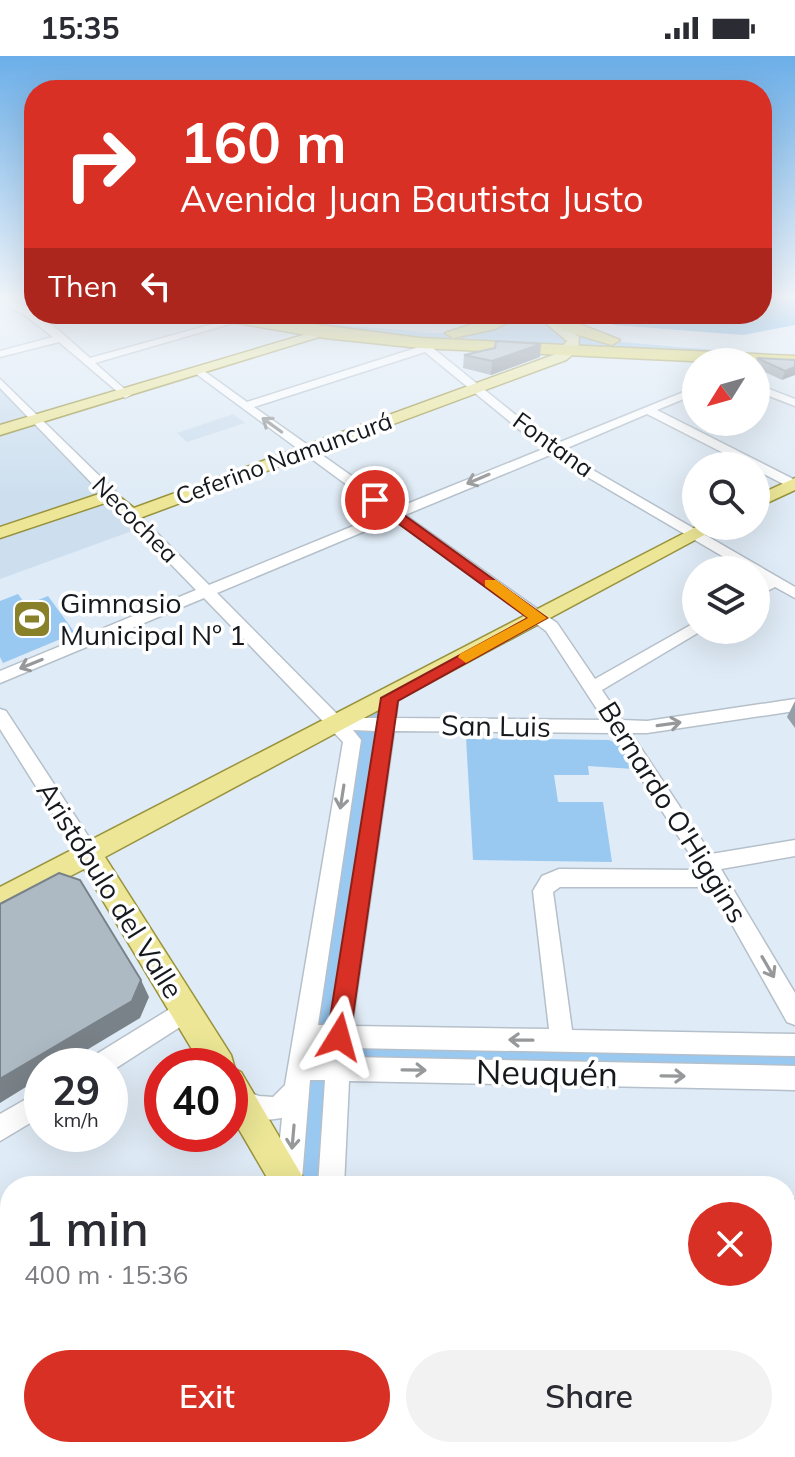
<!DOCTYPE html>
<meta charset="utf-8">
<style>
body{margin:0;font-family:Mulish,sans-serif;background:#f2f2f3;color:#2b2b33;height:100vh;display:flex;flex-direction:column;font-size:30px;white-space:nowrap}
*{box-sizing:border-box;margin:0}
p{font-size:26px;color:#7c7c81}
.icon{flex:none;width:44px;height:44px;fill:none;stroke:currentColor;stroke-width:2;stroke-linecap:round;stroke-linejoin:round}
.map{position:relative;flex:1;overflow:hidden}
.side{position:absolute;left:0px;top:1120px;width:796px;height:282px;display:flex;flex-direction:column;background:#fff;border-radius:32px 32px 0 0;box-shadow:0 8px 32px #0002}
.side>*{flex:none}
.banner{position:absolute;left:24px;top:24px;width:748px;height:244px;border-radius:32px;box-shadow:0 8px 32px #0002;background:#d93025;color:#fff;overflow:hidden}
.needle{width:52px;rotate:233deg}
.controls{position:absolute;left:682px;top:292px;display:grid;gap:16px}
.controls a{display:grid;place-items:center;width:88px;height:88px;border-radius:50%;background:#fff;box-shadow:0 8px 32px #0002;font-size:40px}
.speed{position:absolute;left:24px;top:992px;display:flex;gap:16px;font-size:40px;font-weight:700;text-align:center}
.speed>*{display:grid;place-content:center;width:104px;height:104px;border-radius:50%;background:#fff;box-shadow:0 8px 32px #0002;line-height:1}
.speed small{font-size:20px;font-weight:400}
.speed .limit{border:12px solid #d22;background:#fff;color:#111}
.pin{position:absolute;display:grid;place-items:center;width:68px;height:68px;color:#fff;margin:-34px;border:4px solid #fff;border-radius:50%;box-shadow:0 2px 8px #0007}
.me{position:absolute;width:88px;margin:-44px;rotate:8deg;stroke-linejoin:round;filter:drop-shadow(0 0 6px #0008)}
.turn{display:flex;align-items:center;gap:28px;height:168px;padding:0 24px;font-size:36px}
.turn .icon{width:104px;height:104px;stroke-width:2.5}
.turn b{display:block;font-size:56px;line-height:68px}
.then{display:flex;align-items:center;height:76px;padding:0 24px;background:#0003;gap:16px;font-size:30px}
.round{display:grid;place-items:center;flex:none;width:84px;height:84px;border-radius:42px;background:#f2f2f3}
.head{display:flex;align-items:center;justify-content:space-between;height:136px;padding:0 24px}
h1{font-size:48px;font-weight:600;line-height:60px}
.button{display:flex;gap:16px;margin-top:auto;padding:16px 24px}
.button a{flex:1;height:92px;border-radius:48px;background:#d93025;color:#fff;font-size:32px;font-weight:600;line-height:92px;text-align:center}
.button a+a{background:#f2f2f3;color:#2b2b33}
.status{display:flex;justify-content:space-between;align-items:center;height:56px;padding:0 40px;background:#fff;direction:ltr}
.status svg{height:22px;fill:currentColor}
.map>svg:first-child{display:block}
.built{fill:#cddfef}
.green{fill:#99c8f1}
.water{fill:#4fa4e8}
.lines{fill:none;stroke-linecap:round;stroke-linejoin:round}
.minor-casing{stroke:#b5c0ca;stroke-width:3}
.major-casing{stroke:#99933e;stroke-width:3}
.highway-casing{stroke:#99933e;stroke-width:3}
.minor{fill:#fff;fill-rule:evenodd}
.major{fill:#ece696;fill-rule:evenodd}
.highway{fill:#e0d550;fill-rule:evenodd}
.wall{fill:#959fa8}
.shaded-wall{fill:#798288}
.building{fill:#adb9c3;stroke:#798288;stroke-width:2}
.oneway{stroke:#969899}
.route{fill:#d93025;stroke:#8d1f18;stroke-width:2}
.slow{fill:#f59e0b}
.labels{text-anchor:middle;stroke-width:7;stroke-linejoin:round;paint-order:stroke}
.far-street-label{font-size:24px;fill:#15191d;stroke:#fff}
.poi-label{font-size:28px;fill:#15191d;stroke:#fff;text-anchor:start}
.street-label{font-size:28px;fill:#15191d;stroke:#fff}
.near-street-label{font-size:34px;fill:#15191d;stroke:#fff}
</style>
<div class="status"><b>15:35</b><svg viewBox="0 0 49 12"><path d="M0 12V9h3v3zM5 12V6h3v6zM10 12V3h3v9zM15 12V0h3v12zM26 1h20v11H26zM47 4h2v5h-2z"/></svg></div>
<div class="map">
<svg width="795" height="1401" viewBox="0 0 795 1401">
<rect width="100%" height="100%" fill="#dfebf6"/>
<g class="built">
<polygon points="272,258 496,258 486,264 454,270 347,261 306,264"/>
<polygon points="0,330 143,471 0,523"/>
<polygon points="233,358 245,367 187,386 177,377"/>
</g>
<g class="green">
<path d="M516,258C554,258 585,278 621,286L795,301L420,287L213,259L437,277L461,276Z"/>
<polygon points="18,538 26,549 48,540 75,577 3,607 0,601 0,545"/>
<polygon points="390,642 339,981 795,989 795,1022 336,1013 331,1130 289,1130 352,684 339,668"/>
<polygon points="466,682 609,684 618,688 634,713 588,710 589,719 554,719 558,746 603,746 612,806 473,804"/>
</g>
<polygon class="water" points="762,242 795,242 795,269 743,279 614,269 592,258 762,258"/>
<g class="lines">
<g class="minor-casing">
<g id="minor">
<path d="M0,242C27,242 69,284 90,302L242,260L250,262L95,307L129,337L131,339L125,342L59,286L0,301V295L53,281L26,260L0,246Z"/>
<path d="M420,284L428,288H437L438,290L434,293L553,389L696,331V338L657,354L795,424V432L789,431L756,414V410H749L647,358L560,395L795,531V542L775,531L756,541V530L764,525L756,520V514H746L550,399L405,459L557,567L595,623L696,566V574L701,575L602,634L622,664L647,665L795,643V655L647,677H631L711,798L795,784V800L721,813L795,937V969L787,966L711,831H560L553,836L572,974L795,978V1000L350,992V1001L795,1010V1034L349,1025L344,1130H318L325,1024H310L302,1123L299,1130H279L276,1123L282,1062L259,1065L234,1055L231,1046L234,1037L243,1034L259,1040L273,1041L285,1029L343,686L204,542L0,627V615L196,534L126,462V456H136L209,529L385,457L195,317L204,315L247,346L419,291L415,287ZM425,296L543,393L397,452L254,351ZM394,463L546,575L604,664L396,662L398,642L390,636L382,642L378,662H341L217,537ZM353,674L376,675L329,969H318L361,684ZM394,675L612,677L700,814L559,813L542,820L533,835L549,973L352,970ZM314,991L327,992L326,1001L313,1000Z"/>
<polygon points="0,323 116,436 116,442 106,442 0,332"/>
<polygon points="756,328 795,343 795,350 756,335"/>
<polygon points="0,653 6,655 96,792 99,798 96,804 89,806 82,804 0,673"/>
<polygon points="186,943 194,946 197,954 194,962 110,1016 110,1010 86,1010 90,1002"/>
<polygon points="42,1034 42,1060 0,1085 0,1058"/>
<rect x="0" y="1250" width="10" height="28"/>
<rect x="786" y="1285" width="9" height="30"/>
</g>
</g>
<g class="major-casing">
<g id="major">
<polygon points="535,258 549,258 579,281 578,294 566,304 137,463 125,463 108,446 0,482 0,471 111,434 134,452 556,298 567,285"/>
<polygon points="320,274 332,277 0,379 0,369"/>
<polygon points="795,422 795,434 756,452 756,440"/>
<polygon points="698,470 721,470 105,801 231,999 235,1013 241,1016 308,1130 272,1130 230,1058 230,1010 202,1010 84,813 0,856 0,831"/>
<polygon points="247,1392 289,1392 288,1401 246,1401"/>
<polygon points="302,1392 344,1392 343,1401 301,1401"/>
</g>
</g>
<g class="highway-casing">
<g id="highway">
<polygon points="200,258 235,258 420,282 795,300 795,310 420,292 325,282 207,262"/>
<polygon points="504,258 523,258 495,273 453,282 445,277"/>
<polygon points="535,258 554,258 620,284 612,289 565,275"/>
</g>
</g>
<use href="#minor" class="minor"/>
<use href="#major" class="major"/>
<use href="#highway" class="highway"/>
</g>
<g class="wall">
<polygon points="464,299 540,301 491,319 463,312"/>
<polygon points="757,302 795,304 782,324 756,312"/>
<polygon points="795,645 795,672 787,661"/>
<polygon points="786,1143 795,1143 795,1278 786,1277"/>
</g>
<g class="shaded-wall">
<polygon points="541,288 540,301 491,319 492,305"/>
<polygon points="795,311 795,319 782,324 785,315"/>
<polygon points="141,924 149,941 140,962 60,1010 42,1010 42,1021 0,1047 0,1023"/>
<polygon points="10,1367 10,1392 21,1392 18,1401 0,1401"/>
</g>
<g class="building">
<polygon points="496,285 541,288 492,305 464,299 495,292"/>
<polygon points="757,302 795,304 795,311 785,315"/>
<polygon points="59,817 80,824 141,924 132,945 0,1023 0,848"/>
<rect x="786" y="1143" width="9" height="126"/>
<polygon points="0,1331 10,1332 10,1367 0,1401"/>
</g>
<defs><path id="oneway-shaft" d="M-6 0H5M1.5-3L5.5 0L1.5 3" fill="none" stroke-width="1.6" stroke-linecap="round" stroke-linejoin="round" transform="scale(2)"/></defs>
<g class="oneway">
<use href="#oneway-shaft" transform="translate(272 369) rotate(-144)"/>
<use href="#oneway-shaft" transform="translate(478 423) rotate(157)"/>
<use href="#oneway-shaft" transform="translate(31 608) rotate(158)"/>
<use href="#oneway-shaft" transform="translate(669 668) rotate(-8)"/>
<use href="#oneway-shaft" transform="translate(342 741) rotate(99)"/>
<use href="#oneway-shaft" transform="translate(768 911) rotate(60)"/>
<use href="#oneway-shaft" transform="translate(521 984) rotate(-179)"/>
<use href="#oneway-shaft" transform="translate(414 1014) rotate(1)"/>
<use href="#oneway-shaft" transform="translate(673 1020) rotate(1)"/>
<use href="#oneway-shaft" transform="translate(293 1081) rotate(95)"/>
</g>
<linearGradient id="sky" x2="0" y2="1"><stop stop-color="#6baee8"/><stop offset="0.55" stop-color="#f1f6fb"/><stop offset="1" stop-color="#f1f6fb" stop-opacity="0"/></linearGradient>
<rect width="795" height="439" fill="url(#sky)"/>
<polygon class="route" points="370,441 379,441 547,562 398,645 350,981 347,989 339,993 330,989 327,981 381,642 528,562 370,447"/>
<polygon class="slow" points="485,524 496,524 547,562 466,607 458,601 460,598 528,562 485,530"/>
<defs>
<g id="stadium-square" transform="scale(2)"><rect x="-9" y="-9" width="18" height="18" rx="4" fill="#898129" stroke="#fff"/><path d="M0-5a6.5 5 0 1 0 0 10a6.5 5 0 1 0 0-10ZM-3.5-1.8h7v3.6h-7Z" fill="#fff"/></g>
</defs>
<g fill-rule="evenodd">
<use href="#stadium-square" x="32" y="563"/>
</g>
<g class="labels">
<g class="far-street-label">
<text transform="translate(553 389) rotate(36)" y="8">Fontana</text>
<text transform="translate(284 403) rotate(-20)" y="8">Ceferino Namuncurá</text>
<text transform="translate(135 464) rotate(45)" y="8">Necochea</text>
</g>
<g class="poi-label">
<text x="60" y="557">Gimnasio<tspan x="60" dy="32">Municipal Nº 1</tspan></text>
</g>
<g class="street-label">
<text transform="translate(496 670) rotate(1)" y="10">San Luis</text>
<text transform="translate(673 756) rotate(58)" y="10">Bernardo O'Higgins</text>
<text transform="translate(110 834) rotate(58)" y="10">Aristóbulo del Valle</text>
</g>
<g class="near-street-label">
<text transform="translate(547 1017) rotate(1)" y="12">Neuquén</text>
</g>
</g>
</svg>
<div class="controls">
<a><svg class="needle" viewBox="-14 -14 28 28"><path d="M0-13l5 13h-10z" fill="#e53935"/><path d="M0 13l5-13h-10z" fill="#7c7c81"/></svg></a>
<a><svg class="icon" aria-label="search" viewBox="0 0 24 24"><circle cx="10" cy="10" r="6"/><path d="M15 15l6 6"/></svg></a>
<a><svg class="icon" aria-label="layers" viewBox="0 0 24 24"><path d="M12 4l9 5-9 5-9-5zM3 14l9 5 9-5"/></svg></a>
</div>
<div class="speed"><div>29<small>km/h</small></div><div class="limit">40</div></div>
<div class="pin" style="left:375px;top:444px;background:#d93025"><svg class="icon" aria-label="arrive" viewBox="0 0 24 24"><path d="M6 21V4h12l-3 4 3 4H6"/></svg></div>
<svg class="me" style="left:339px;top:981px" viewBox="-20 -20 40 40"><path d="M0-17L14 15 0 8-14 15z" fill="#d93025" stroke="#fff" stroke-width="4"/></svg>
<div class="banner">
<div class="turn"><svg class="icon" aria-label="right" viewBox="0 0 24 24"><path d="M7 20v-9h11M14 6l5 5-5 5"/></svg><div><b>160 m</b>Avenida Juan Bautista Justo</div></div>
<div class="then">Then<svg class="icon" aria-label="left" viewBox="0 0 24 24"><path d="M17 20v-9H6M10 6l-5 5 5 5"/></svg></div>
</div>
<section class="side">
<div class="head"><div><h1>1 min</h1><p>400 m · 15:36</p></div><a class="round" style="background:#d93025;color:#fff"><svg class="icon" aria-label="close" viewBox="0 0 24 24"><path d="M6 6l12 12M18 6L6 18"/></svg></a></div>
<div class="button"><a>Exit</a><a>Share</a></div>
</section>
</div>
